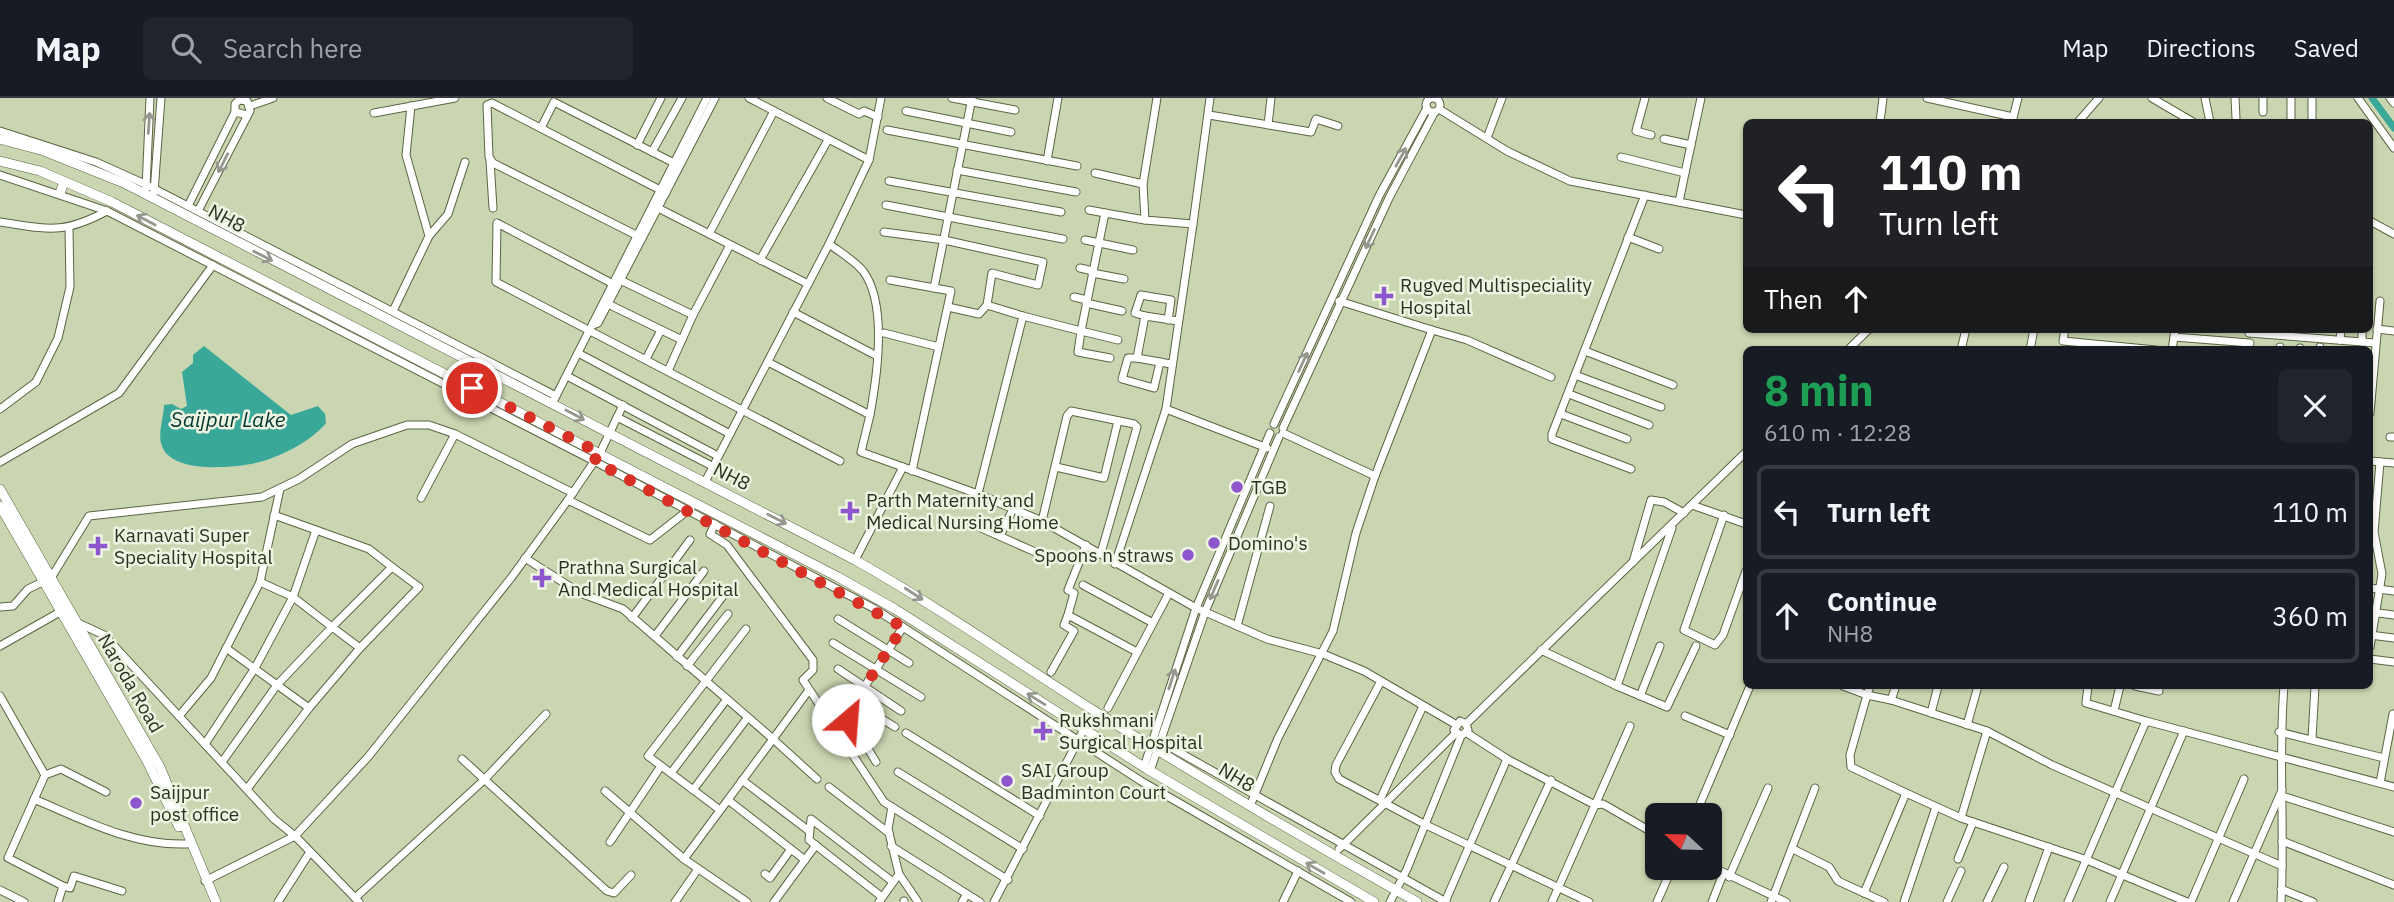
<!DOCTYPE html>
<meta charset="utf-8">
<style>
body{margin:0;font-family:"IBM Plex Sans",sans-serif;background:#20242c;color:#f1f3f6;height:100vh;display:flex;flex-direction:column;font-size:26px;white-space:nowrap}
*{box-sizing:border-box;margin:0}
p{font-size:23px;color:#9ea1a6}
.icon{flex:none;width:38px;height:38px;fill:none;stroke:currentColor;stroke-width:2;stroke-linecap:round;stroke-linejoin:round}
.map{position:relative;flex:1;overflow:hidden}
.side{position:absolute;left:1743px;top:248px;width:630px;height:343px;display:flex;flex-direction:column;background:#171b24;border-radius:10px;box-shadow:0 2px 5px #0004}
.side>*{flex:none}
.top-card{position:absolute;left:1743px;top:21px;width:630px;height:214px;border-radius:10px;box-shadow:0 2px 5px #0004;background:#202124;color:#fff;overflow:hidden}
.needle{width:46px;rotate:292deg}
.controls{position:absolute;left:1645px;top:705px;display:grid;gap:14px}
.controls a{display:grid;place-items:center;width:77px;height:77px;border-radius:10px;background:#171b24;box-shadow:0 2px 5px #0004;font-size:35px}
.pin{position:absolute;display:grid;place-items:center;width:60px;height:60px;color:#fff;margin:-30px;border:4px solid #fff;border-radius:50%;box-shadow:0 2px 7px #0007}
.me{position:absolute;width:77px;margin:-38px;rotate:27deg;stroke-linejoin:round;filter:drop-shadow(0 0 5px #0008)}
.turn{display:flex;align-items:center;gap:24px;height:147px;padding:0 21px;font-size:32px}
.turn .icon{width:91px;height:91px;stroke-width:2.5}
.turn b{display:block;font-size:49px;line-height:60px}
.then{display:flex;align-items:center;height:66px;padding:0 21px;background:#0003;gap:14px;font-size:26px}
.round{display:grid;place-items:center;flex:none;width:74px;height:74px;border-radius:10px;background:#20242c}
.head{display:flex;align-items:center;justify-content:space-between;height:119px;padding:0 21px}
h1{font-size:42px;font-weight:700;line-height:52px;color:#1e9e55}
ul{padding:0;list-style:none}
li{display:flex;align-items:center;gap:21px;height:94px;margin:0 14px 10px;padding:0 7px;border:4px solid #363941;border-radius:10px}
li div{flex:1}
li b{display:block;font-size:26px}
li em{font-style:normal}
header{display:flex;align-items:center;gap:42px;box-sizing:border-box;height:98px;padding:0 35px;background:#171b24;border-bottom:2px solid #363941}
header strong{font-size:33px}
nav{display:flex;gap:38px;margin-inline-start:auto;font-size:24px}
.search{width:490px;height:63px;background:#20242c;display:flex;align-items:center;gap:18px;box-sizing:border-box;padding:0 24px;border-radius:10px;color:#9ea1a6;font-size:26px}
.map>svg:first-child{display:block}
.water{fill:#3aa899}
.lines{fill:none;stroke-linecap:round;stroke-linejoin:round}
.canal{stroke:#3aa899;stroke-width:7}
.minor-casing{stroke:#5a6543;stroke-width:9}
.major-casing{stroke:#5a6543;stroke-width:10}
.minor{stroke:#fff;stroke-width:7}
.major{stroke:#fff;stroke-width:9}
.oneway{stroke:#969890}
.route{stroke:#d93025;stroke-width:12;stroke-dasharray:0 21.6}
.poi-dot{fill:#8e56cd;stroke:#edf4e1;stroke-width:2.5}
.labels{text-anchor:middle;stroke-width:5;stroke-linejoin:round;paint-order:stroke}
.street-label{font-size:19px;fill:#2c3122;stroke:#edf4e1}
.poi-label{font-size:19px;fill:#2c3122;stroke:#edf4e1;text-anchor:start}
.water-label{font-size:21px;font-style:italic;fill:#023630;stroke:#edf4e1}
</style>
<header>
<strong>Map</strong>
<div class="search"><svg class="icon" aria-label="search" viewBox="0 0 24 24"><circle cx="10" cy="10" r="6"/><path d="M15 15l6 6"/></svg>Search here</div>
<nav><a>Map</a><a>Directions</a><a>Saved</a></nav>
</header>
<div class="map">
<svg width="2394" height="804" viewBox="0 0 2394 804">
<rect width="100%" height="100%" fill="#cad6b1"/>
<path class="water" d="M204,248L291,317L318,308L325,316L326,325C311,344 275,362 251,366C229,370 171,375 162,348C157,335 164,320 164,307L172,306L181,311L187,308L182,274L193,265V257Z"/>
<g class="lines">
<polyline class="canal" points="2372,0 2394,30"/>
<g class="minor-casing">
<g id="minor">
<circle cx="1433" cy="7" r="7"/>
<polyline points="749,0 869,62"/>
<polyline points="827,0 859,16 864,13 878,19"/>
<polyline points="952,0 1015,12"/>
<polyline points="1157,0 1143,86 1145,122 1193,126 1166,311"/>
<polyline points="1645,0 1636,33 1651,37"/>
<polyline points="1927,0 2013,19"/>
<polyline points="2152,0 2193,24"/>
<polyline points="2205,0 2210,24"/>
<polyline points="2235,0 2236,20"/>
<polyline points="2358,0 2394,50"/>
<polyline points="2390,0 2394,5"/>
<polyline points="250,8 273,0"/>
<polyline points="1439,11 1507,53 1570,83 1746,117"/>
<polyline points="906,13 1011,34"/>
<polyline points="2263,14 2263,0"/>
<polyline points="374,15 455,0"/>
<polyline points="1209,17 1311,34 1316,21 1338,28"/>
<polyline points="2312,22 2312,0"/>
<polyline points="1880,24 1883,0"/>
<polyline points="2012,24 2018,0"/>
<polyline points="2078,24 2099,0"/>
<polyline points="2291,24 2291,0"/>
<polyline points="1268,27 1271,0"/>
<polyline points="541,30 554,4 674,65"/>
<polyline points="887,32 1077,68"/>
<polyline points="0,33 96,64 145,86 556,298"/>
<polyline points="1487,40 1502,0"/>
<polyline points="1664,41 1691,47"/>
<polyline points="637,47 661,0"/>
<polyline points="652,54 682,0"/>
<polyline points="1621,59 1685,75 1679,104"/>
<polyline points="490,63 493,110"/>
<polyline points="1047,63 1058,0"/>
<polyline points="957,72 1076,94"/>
<polyline points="1095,75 1143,86"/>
<polyline points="1685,75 1701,0"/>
<polyline points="0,77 107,113 594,363 875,511 1141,683 1351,804"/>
<polyline points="889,83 1061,114"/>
<polyline points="146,90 150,0"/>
<polyline points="154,94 161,0"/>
<polyline points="886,107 1063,141"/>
<polyline points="188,108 235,14"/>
<polyline points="656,109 808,186"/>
<polyline points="1089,112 1105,115"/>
<polyline points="198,113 250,13 247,3 239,2 235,6 235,14 247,17"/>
<polyline points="2370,123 2394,136"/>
<path d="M0,124C48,131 62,137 107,113"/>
<polyline points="1193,126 1210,0"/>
<polyline points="884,134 944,142 1043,164 1038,187 992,175 987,207"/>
<polyline points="709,136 774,13"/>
<polyline points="429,138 448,116 465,64"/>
<polyline points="1628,139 1659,151"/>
<polyline points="642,140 493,65 489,59 487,7 492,5 666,95"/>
<polyline points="1085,142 1133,152"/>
<path d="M829,146C840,154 855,163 863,173C888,206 877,279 870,317"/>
<polyline points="760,162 828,42"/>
<polyline points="1080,170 1093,173"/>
<polyline points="1092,175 1124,181"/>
<polyline points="616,180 693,217 730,147"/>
<polyline points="890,182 951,193 912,373"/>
<polyline points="617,188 497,125 496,184 840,363"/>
<polyline points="934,190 972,0"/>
<polyline points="1074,199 1087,202"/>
<polyline points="1339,203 1432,232 1375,378"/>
<polyline points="1086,205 1122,213"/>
<polyline points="608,206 682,242"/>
<polyline points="948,209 979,216 987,207 1023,218 978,396"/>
<polyline points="393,213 429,138 406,57 411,8"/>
<polyline points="793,214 877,258"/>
<polyline points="1023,218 1081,233 1105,115 1145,122"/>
<polyline points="1145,218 1135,215 1141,197 1171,202 1168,222"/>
<polyline points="593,227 598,225 715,0"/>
<polyline points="2065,231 2063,243 2156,252"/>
<polyline points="2175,231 2174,239 2250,245"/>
<polyline points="2377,231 2394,233"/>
<polyline points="1432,232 1467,242 1551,279"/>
<polyline points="884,235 939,249"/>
<polyline points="2249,235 2375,245"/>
<polyline points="2340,242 2341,231"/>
<polyline points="2362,244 2362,231"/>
<polyline points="1848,252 1869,231"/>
<polyline points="1961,252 1966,231"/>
<polyline points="2030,252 2034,231"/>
<polyline points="2172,252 2174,239"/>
<polyline points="2280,252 2280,249"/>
<polyline points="2300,252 2300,250"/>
<polyline points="2319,252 2320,249"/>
<polyline points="1585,253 1673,287"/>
<polyline points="578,255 730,336"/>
<polyline points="1110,260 1078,254 1081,233 1118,242"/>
<polyline points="1137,260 1128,260 1122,281 1154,290 1160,264"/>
<polyline points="646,261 661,232"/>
<polyline points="768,264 870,317 861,354 978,396 1042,423 1196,510 1267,541 1323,556 1364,573 1455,626"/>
<polyline points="1171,266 1137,260 1145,218 1178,223"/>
<polyline points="668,273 693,217"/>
<polyline points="1575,277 1661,309"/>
<polyline points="567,278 718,358"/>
<polyline points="1569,296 1649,327"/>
<polyline points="554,302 707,0"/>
<polyline points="0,311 36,284 58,240 70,189 69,131"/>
<polyline points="2370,315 2380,203"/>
<polyline points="1561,316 1627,341"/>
<polyline points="617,319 712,368"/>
<polyline points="1274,326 1379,98 1427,10"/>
<polyline points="1283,330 1389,100 1434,15"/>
<polyline points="2390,339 2394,339"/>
<polyline points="2370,363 2394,365"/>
<polyline points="0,364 119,295 213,167"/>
<polyline points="1056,369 1104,380 1118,323"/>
<polyline points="1631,371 1552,341 1552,336 1645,97"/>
<polyline points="705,384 829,146 869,62 881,0"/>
<polyline points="421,400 455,336"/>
<polyline points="568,402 650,442 691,410"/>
<polyline points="1692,407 1746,426"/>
<polyline points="274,417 369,451 392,469 332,529 360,550"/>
<polyline points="1724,417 1684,532 1715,547 1723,537 1746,473"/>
<polyline points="1042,423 1067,318 1071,313 1134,326 1137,329 1101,455"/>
<polyline points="715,426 710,436 727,447 813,562 813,572 803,582 884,704 1008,782"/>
<polyline points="972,426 1033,453"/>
<polyline points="1672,430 1617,588 1667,609 1696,548"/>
<polyline points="1000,438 1013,411"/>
<polyline points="1086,447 1068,492 1074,495 1068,517 1137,554"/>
<polyline points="525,460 580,495 623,511 773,641 684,761 605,693"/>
<polyline points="855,462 903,369"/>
<polyline points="1633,464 1651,402 1664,404 1684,415"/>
<polyline points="1115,466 1166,311 1267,350"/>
<polyline points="1083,487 1153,525"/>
<polyline points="2370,490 2394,493"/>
<polyline points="0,509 13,508 28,491 51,480 89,418 262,399 299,381 352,346 407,327 429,327 455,336 573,395"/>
<polyline points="2370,514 2394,517"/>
<polyline points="632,520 690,442"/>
<polyline points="838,521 909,565"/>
<polyline points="78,525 104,537 274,721 295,738 359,804"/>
<polyline points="1237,528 1270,408"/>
<polyline points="2370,537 2394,540"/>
<polyline points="655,538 704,473"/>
<polyline points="833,545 921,599"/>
<polyline points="0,548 60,514"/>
<polyline points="2370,549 2382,476 2374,434 2380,364"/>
<polyline points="226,550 309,610 247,691"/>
<polyline points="1541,552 1617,588"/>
<polyline points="677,559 723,498"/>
<polyline points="2370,561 2394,564"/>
<polyline points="687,568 728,516"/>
<polyline points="838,571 901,613"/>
<polyline points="1051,574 1074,533 1064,527 1068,517"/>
<polyline points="1381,583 1336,667 1335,674 1339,681 1426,727 1589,804"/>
<polyline points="1843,588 1867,597 1850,657 1851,669 1906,695 1864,795"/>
<polyline points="1870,588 1867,597 1891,602"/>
<polyline points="1896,588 1891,602 1987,633 2052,667 2282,768"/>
<polyline points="2088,588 2086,605 2146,623"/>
<polyline points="2135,588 2159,593"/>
<polyline points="809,592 773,641 817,681"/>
<polyline points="0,598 45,677 8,760 63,788 58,804"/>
<polyline points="1640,598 1660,548"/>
<polyline points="856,605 895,629"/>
<polyline points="837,607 847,616"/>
<polyline points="309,610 360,550 419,489 392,469"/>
<polyline points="1108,610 1169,495"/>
<polyline points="2114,613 2120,588"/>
<polyline points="1931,615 1938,588"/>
<polyline points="179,618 211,580 260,484 280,391"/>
<polyline points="1685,618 1730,637"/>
<polyline points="1466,626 1746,354"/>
<polyline points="1967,627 1978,588"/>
<polyline points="1630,628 1595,707 1603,706 1657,737"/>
<polyline points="854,630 876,598"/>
<polyline points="2279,634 2384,660"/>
<polyline points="906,635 1040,718"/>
<polyline points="1467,635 1507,661 1595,707 1552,804"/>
<polyline points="2312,641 2315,588"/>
<polyline points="1159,643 1446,804"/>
<polyline points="205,646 255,570 293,499 316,432"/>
<polyline points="462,661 607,793 614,795 631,777"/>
<polyline points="222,664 277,587 332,529 293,499 260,484"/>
<polyline points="876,664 847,616 903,529"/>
<polyline points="1144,669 1196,510 1270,335"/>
<polyline points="1150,673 1205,514 1279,339"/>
<polyline points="898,674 1023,751"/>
<polyline points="671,675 727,601"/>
<polyline points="45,677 61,671 106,694"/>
<polyline points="742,682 809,733"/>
<polyline points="2380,685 2393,616"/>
<polyline points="829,689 889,735"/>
<polyline points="693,692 748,619"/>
<polyline points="1906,695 1961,720 2087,762 2187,804"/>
<polyline points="2282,698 2394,734"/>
<path d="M34,701C84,722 132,748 187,746"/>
<polyline points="728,702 805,762"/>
<polyline points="1380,702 1423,608"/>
<polyline points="1250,708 1278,640 1333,533 1356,435 1375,378 1283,335"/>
<polyline points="720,712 648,658 746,531"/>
<polyline points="1695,718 1750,588"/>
<polyline points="1961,720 1987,633"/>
<polyline points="2282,743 2394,787"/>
<polyline points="610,744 661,668"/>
<polyline points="891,748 967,796"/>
<polyline points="1339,751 1456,635"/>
<polyline points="1793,751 1829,769 1838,783 1884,804"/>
<polyline points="684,761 747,804"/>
<polyline points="1958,761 1973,724"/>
<polyline points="1710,768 1786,804"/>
<polyline points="765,776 770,780 791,751"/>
<polyline points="899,776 918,804"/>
<polyline points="1729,779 1768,690"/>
<polyline points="205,783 295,738 368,659 511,480 568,402 600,355 623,307"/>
<polyline points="63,788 70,790 74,778 122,793"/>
<polyline points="2281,791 2313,804"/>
<polyline points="0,792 24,804"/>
<polyline points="882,799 809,742 811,721 893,784"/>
<polyline points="355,800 484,682 546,616"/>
<polyline points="278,804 310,754"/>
<polyline points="675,804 698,771"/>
<polyline points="774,804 816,747"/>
<polyline points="879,804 899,776 888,731 892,709"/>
<polyline points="904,804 904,803"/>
<polyline points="962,804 967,796 980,804"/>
<polyline points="994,804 1084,631"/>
<polyline points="1283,804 1298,773"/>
<polyline points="1390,804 1407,771 1461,638 1468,632 1466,626 1460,623 1454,632 1461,638"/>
<polyline points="1445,804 1507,661"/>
<polyline points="1494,804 1551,682"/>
<polyline points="1657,804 1672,770"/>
<polyline points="1712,804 1723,776"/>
<polyline points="1771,804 1815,690"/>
<polyline points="1904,804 1936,709"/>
<polyline points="1947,804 1961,773"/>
<polyline points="1987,804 2004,769"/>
<polyline points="2029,804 2049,749"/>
<polyline points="2068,804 2146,623 2394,689"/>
<polyline points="2110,804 2184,633"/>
<polyline points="2191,804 2244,681"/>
<polyline points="2233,804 2282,692"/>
<path d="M2281,804C2285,732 2278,660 2284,588"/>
</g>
</g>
<g class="major-casing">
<g id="major">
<path d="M0,41L44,53L124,85L855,462C935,507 1011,560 1088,609C1196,677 1306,742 1417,804"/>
<polyline points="0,63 40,73 112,104 838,479 895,511 1147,671 1374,804"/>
<polyline points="60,95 64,84"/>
<polyline points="0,391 160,669 216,804"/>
<polyline points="0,408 147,663 179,729"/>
</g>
</g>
<use href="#minor" class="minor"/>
<use href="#major" class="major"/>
</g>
<defs><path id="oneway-shaft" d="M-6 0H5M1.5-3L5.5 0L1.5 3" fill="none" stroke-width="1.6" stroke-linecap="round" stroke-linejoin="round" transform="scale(1.75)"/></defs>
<g class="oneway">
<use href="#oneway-shaft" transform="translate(149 25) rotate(-86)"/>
<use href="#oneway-shaft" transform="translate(1401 59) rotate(-61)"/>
<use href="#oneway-shaft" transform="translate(223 65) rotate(117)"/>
<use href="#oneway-shaft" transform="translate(146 122) rotate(-152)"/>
<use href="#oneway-shaft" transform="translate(1370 141) rotate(115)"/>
<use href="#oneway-shaft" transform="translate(263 158) rotate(27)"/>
<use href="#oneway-shaft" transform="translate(1303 264) rotate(-65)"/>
<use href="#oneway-shaft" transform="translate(575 317) rotate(28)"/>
<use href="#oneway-shaft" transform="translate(777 421) rotate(27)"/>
<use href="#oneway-shaft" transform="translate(1214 492) rotate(113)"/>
<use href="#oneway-shaft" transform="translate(914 496) rotate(33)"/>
<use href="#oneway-shaft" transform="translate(1172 581) rotate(-72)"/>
<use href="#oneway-shaft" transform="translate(1036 601) rotate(-148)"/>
<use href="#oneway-shaft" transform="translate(1315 770) rotate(-150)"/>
</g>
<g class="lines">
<polyline class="route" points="472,290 600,355 594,363 903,529 847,616 848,622"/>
</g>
<g class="poi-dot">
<path d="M1380.5 187.5h7v7h7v7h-7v7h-7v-7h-7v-7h7z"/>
<circle cx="1237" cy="389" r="7"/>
<path d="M846.5 402.5h7v7h7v7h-7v7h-7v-7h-7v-7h7z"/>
<circle cx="1214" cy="445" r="7"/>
<path d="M94.5 437.5h7v7h7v7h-7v7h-7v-7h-7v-7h7z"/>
<circle cx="1188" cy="457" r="7"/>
<path d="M538.5 469.5h7v7h7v7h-7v7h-7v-7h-7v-7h7z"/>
<path d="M1039.5 622.5h7v7h7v7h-7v7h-7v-7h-7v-7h7z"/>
<circle cx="1007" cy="683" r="7"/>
<circle cx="136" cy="705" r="7"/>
</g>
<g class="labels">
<g class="street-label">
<text transform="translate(227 120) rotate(28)" y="7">NH8</text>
<text transform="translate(732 378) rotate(27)" y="7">NH8</text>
<text transform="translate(131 585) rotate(60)" y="7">Naroda Road</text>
<text transform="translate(1237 679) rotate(31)" y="7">NH8</text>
</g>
<g class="poi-label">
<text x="1400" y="194">Rugved Multispeciality<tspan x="1400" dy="22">Hospital</tspan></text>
<text x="1251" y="396">TGB</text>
<text x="866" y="409">Parth Maternity and<tspan x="866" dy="22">Medical Nursing Home</tspan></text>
<text x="114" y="444">Karnavati Super<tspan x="114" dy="22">Speciality Hospital</tspan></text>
<text x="1228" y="452">Domino's</text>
<text x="1174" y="464" text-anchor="end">Spoons n straws</text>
<text x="558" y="476">Prathna Surgical<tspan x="558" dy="22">And Medical Hospital</tspan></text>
<text x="1059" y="629">Rukshmani<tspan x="1059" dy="22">Surgical Hospital</tspan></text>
<text x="1021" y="679">SAI Group<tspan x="1021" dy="22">Badminton Court</tspan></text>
<text x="150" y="701">Saijpur<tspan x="150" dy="22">post office</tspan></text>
</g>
<g class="water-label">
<text x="228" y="329">Saijpur Lake</text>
</g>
</g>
</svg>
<div class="controls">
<a><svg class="needle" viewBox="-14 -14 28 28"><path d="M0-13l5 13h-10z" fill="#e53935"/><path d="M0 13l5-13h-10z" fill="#9ea1a6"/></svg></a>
</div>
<div class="pin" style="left:472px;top:290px;background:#d93025"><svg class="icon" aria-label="arrive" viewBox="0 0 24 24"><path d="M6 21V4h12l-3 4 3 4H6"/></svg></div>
<svg class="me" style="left:848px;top:622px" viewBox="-20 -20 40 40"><circle r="19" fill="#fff"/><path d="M0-13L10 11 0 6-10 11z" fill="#d93025"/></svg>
<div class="top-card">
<div class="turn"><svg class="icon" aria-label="left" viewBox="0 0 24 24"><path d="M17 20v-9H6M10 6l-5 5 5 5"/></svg><div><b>110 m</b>Turn left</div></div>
<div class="then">Then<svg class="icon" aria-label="ahead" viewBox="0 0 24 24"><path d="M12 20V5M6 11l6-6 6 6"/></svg></div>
</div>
<section class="side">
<div class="head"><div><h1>8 min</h1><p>610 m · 12:28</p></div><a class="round"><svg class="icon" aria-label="close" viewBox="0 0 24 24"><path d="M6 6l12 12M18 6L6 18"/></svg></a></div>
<ul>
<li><svg class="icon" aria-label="left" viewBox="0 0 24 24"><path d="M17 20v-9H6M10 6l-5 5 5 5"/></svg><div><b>Turn left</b></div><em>110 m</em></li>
<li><svg class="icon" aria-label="ahead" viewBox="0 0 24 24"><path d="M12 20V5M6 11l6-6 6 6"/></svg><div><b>Continue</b><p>NH8</p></div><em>360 m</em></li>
</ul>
</section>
</div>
